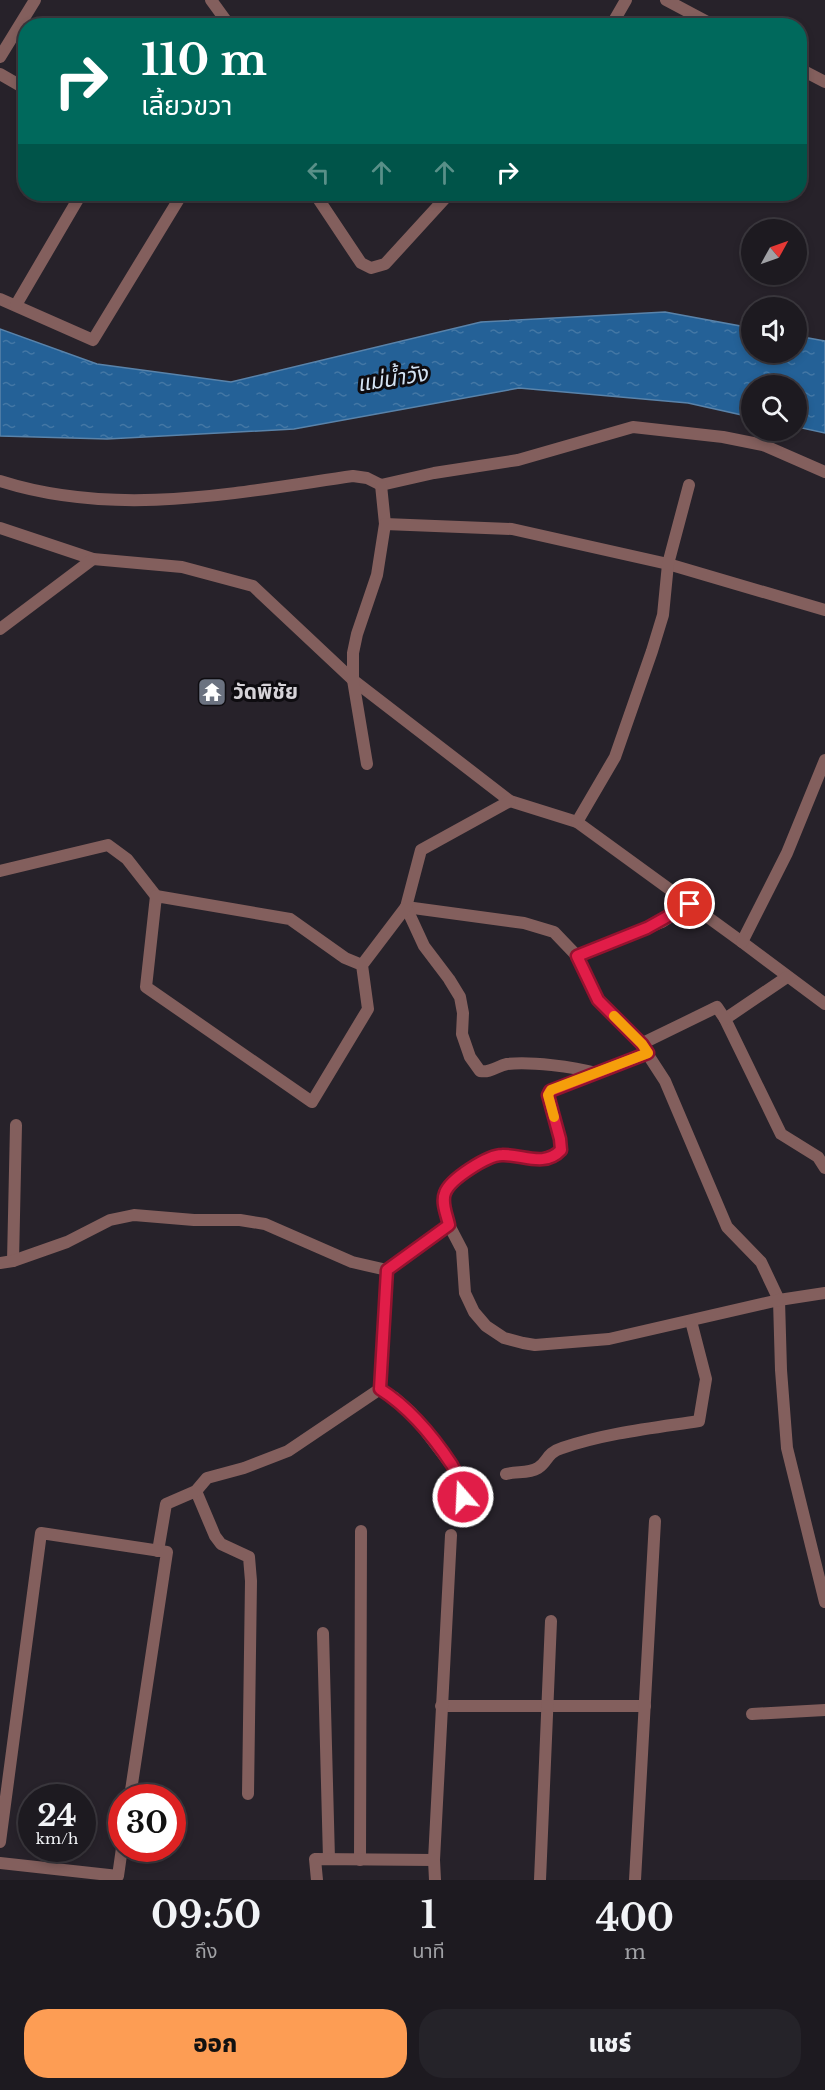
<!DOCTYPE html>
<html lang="th">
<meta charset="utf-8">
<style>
body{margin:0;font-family:"Libre Baskerville","Noto Sans Thai",serif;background:#252329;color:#f1f3f6;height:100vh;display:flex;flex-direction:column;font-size:22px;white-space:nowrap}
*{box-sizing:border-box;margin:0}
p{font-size:20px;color:#a0a1a5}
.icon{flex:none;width:33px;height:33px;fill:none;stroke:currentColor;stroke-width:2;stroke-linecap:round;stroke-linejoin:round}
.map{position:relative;height:1880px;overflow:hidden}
.sheet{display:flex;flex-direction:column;background:#1d1a20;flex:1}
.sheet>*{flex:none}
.hud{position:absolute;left:18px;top:18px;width:789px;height:183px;border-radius:24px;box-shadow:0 3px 9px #0003,0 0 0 2px #3b383e;background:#00695c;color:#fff;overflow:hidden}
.needle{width:39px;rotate:50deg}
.tools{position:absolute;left:741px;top:219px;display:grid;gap:12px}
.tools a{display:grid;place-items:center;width:66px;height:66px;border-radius:50%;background:#1d1a20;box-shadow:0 3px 9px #0003,0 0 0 2px #3b383e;font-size:30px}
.speed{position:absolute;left:18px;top:1784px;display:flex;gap:12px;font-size:30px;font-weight:700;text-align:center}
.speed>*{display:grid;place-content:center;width:78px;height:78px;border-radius:50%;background:#1d1a20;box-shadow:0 3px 9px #0003,0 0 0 2px #3b383e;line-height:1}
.speed small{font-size:15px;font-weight:400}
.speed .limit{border:9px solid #d22;background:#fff;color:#111}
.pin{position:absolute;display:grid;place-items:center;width:51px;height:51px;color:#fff;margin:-26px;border:3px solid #fff;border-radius:50%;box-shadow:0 2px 6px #0007}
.me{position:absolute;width:66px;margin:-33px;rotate:341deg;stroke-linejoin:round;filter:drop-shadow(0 0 4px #0008)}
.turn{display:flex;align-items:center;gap:21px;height:126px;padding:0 24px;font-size:27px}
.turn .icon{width:78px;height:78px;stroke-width:2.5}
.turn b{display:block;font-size:42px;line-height:51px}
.lanes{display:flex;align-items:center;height:57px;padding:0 24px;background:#0003;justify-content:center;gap:30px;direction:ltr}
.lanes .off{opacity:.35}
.eta{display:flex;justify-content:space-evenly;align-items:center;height:102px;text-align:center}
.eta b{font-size:36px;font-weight:800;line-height:42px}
.primary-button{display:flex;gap:12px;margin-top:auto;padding:12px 24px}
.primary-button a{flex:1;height:69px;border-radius:24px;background:#fd9d54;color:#111;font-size:24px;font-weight:800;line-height:69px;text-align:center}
.primary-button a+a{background:#252329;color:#f1f3f6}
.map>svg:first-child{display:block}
.water{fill:url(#water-ripples);stroke:#5983aa;stroke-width:1.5}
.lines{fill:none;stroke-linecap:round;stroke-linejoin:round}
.street{stroke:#835f5d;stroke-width:12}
.route-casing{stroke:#92132f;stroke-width:15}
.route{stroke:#e11d48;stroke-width:10}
.slow{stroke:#f59e0b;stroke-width:10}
.labels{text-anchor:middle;stroke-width:6;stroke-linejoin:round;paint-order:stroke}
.poi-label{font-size:21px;font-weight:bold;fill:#d6d3d8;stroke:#0e0c10;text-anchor:start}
.water-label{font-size:22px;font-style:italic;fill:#d4e3f3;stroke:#0e0c10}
</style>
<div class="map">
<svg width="825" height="1880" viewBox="0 0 825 1880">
<defs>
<pattern id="water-ripples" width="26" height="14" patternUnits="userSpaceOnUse" patternTransform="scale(1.5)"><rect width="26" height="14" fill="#246197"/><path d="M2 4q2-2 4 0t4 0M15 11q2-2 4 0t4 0" fill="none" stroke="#4377a5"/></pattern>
</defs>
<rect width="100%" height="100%" fill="#27222a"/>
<polygon class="water" points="665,312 751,328 752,352 796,352 797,336 825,341 825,433 797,427 796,386 752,386 751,417 688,403 519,388 294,429 107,439 0,436 0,329 97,364 231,382 481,322"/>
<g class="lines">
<g class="street">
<polyline points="211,0 227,22 226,26"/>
<polyline points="666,0 715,26"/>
<polyline points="611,26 626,0"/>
<polyline points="0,57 35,0"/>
<polyline points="800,69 825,82"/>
<polyline points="0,74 26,89"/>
<polyline points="315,194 361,263 371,268 385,264 449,194"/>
<polyline points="0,299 93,340 182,194"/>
<polyline points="16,305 81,194"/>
<path d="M0,481C116,518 235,493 353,476L367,478L381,485L434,473L518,460L633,427L723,437L763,445L825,472"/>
<polyline points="381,485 385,524"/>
<polyline points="0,528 93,559 182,567 253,586 353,680 510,801 577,822 742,942 825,1004"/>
<polyline points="0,629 93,559"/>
<polyline points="367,764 353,680 353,653 357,634 377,575 385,524 512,529 668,564 825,610"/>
<polyline points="577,822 615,757 652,651 663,615 668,564 689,485"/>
<polyline points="0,871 108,845 127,859 156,896"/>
<polyline points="406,907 524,923 554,932 577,956 598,1000 641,1044 665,1081 727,1227 761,1262 779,1300 781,1370 787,1448 825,1602"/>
<path d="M406,907L424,946L449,979L460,997L463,1013L462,1034L470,1057L480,1071C491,1073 497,1066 507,1064C530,1061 574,1067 596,1073"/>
<polyline points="742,942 787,853 825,760"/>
<polyline points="577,956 662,922 690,904"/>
<polyline points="362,965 345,958 290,919 156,896 146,987 312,1102 368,1009 362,965 406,907 421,850 510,801"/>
<polyline points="787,977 725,1019 781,1134 818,1157 825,1168"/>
<polyline points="641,1044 717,1007 725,1019"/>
<path d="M449,1225C447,1215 441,1203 445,1193C450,1179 488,1155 502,1155C522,1154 544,1168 561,1150L560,1139L548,1095L550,1091L648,1053"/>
<polyline points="13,1261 16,1125"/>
<polyline points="0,1263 13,1261 67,1242 110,1220 134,1215 194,1220 240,1220 265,1224 352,1262 387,1270 449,1225 462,1250 465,1293 474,1312 486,1326 504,1338 523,1343 535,1345 609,1339 779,1300 825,1293"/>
<polyline points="380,1389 395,1398 411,1412 452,1466 463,1497"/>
<path d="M506,1474C517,1471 528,1474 538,1468C548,1462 546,1453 562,1448C606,1433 653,1428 699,1421L706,1379L691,1321"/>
<polyline points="196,1491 215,1536 221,1544 249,1557 251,1581 248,1794"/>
<polyline points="158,1551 166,1504 196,1491 207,1478 244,1468 288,1451 380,1389 387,1270"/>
<polyline points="323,1633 329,1859"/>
<polyline points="441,1706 645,1706"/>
<polyline points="752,1714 825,1710"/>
<polyline points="0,1842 41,1533 167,1552 130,1797"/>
<polyline points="360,1860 361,1531"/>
<polyline points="0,1863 118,1876 122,1848"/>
<polyline points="317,1880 315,1859 434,1860"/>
<polyline points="435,1880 434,1860 451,1535"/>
<polyline points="540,1880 551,1621"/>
<polyline points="635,1880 655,1521"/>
</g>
</g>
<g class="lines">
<g class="route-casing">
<path id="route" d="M463,1497C460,1487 458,1475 452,1465C433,1436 410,1408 380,1389L387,1270L449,1225C447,1215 441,1203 445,1193C450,1179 488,1155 502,1155C522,1154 544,1168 561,1150L560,1139L548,1095L550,1091L648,1053L642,1044L598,1000L577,956L647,928L690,904"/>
</g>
<use href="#route" class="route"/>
<polyline class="slow" points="554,1117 548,1095 551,1090 648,1053 642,1044 614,1016"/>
</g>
<defs>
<g id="temple-square" transform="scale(1.5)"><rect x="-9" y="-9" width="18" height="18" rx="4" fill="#6b7280" stroke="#0e0c10"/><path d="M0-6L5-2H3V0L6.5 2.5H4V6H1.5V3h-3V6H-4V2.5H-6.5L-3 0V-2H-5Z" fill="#fff"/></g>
</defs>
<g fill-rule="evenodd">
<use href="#temple-square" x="212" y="692"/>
</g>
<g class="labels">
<g class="poi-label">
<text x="233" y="699">วัดพิชัย</text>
</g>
<g class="water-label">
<text transform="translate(392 378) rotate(-9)" y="8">แม่น้ำวัง</text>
</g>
</g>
</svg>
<div class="tools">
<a><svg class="needle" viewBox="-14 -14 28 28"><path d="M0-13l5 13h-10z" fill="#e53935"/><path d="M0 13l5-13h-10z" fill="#a0a1a5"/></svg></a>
<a><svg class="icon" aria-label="sound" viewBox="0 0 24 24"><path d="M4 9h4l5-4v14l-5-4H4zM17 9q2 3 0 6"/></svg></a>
<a><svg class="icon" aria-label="search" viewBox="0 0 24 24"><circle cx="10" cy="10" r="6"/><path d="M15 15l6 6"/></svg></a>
</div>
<div class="speed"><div>24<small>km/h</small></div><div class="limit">30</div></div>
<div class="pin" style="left:690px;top:904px;background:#d93025"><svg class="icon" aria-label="arrive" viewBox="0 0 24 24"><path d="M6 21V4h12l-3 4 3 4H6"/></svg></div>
<svg class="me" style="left:463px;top:1497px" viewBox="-20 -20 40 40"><circle r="17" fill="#e11d48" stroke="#fff" stroke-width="3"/><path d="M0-11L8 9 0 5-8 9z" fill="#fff"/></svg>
<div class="hud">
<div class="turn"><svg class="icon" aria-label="right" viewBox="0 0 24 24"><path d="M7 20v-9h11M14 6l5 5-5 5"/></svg><div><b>110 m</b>เลี้ยวขวา</div></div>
<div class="lanes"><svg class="icon off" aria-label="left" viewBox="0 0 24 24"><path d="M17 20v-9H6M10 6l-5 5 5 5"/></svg><svg class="icon off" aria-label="ahead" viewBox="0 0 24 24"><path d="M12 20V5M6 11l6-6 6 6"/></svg><svg class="icon off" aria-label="ahead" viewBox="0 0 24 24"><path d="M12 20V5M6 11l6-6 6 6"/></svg><svg class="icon" aria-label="right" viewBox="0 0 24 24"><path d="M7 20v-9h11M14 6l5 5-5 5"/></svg></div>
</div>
</div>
<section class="sheet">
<div class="eta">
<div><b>09:50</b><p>ถึง</p></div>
<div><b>1</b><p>นาที</p></div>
<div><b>400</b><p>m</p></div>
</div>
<div class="primary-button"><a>ออก</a><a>แชร์</a></div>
</section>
